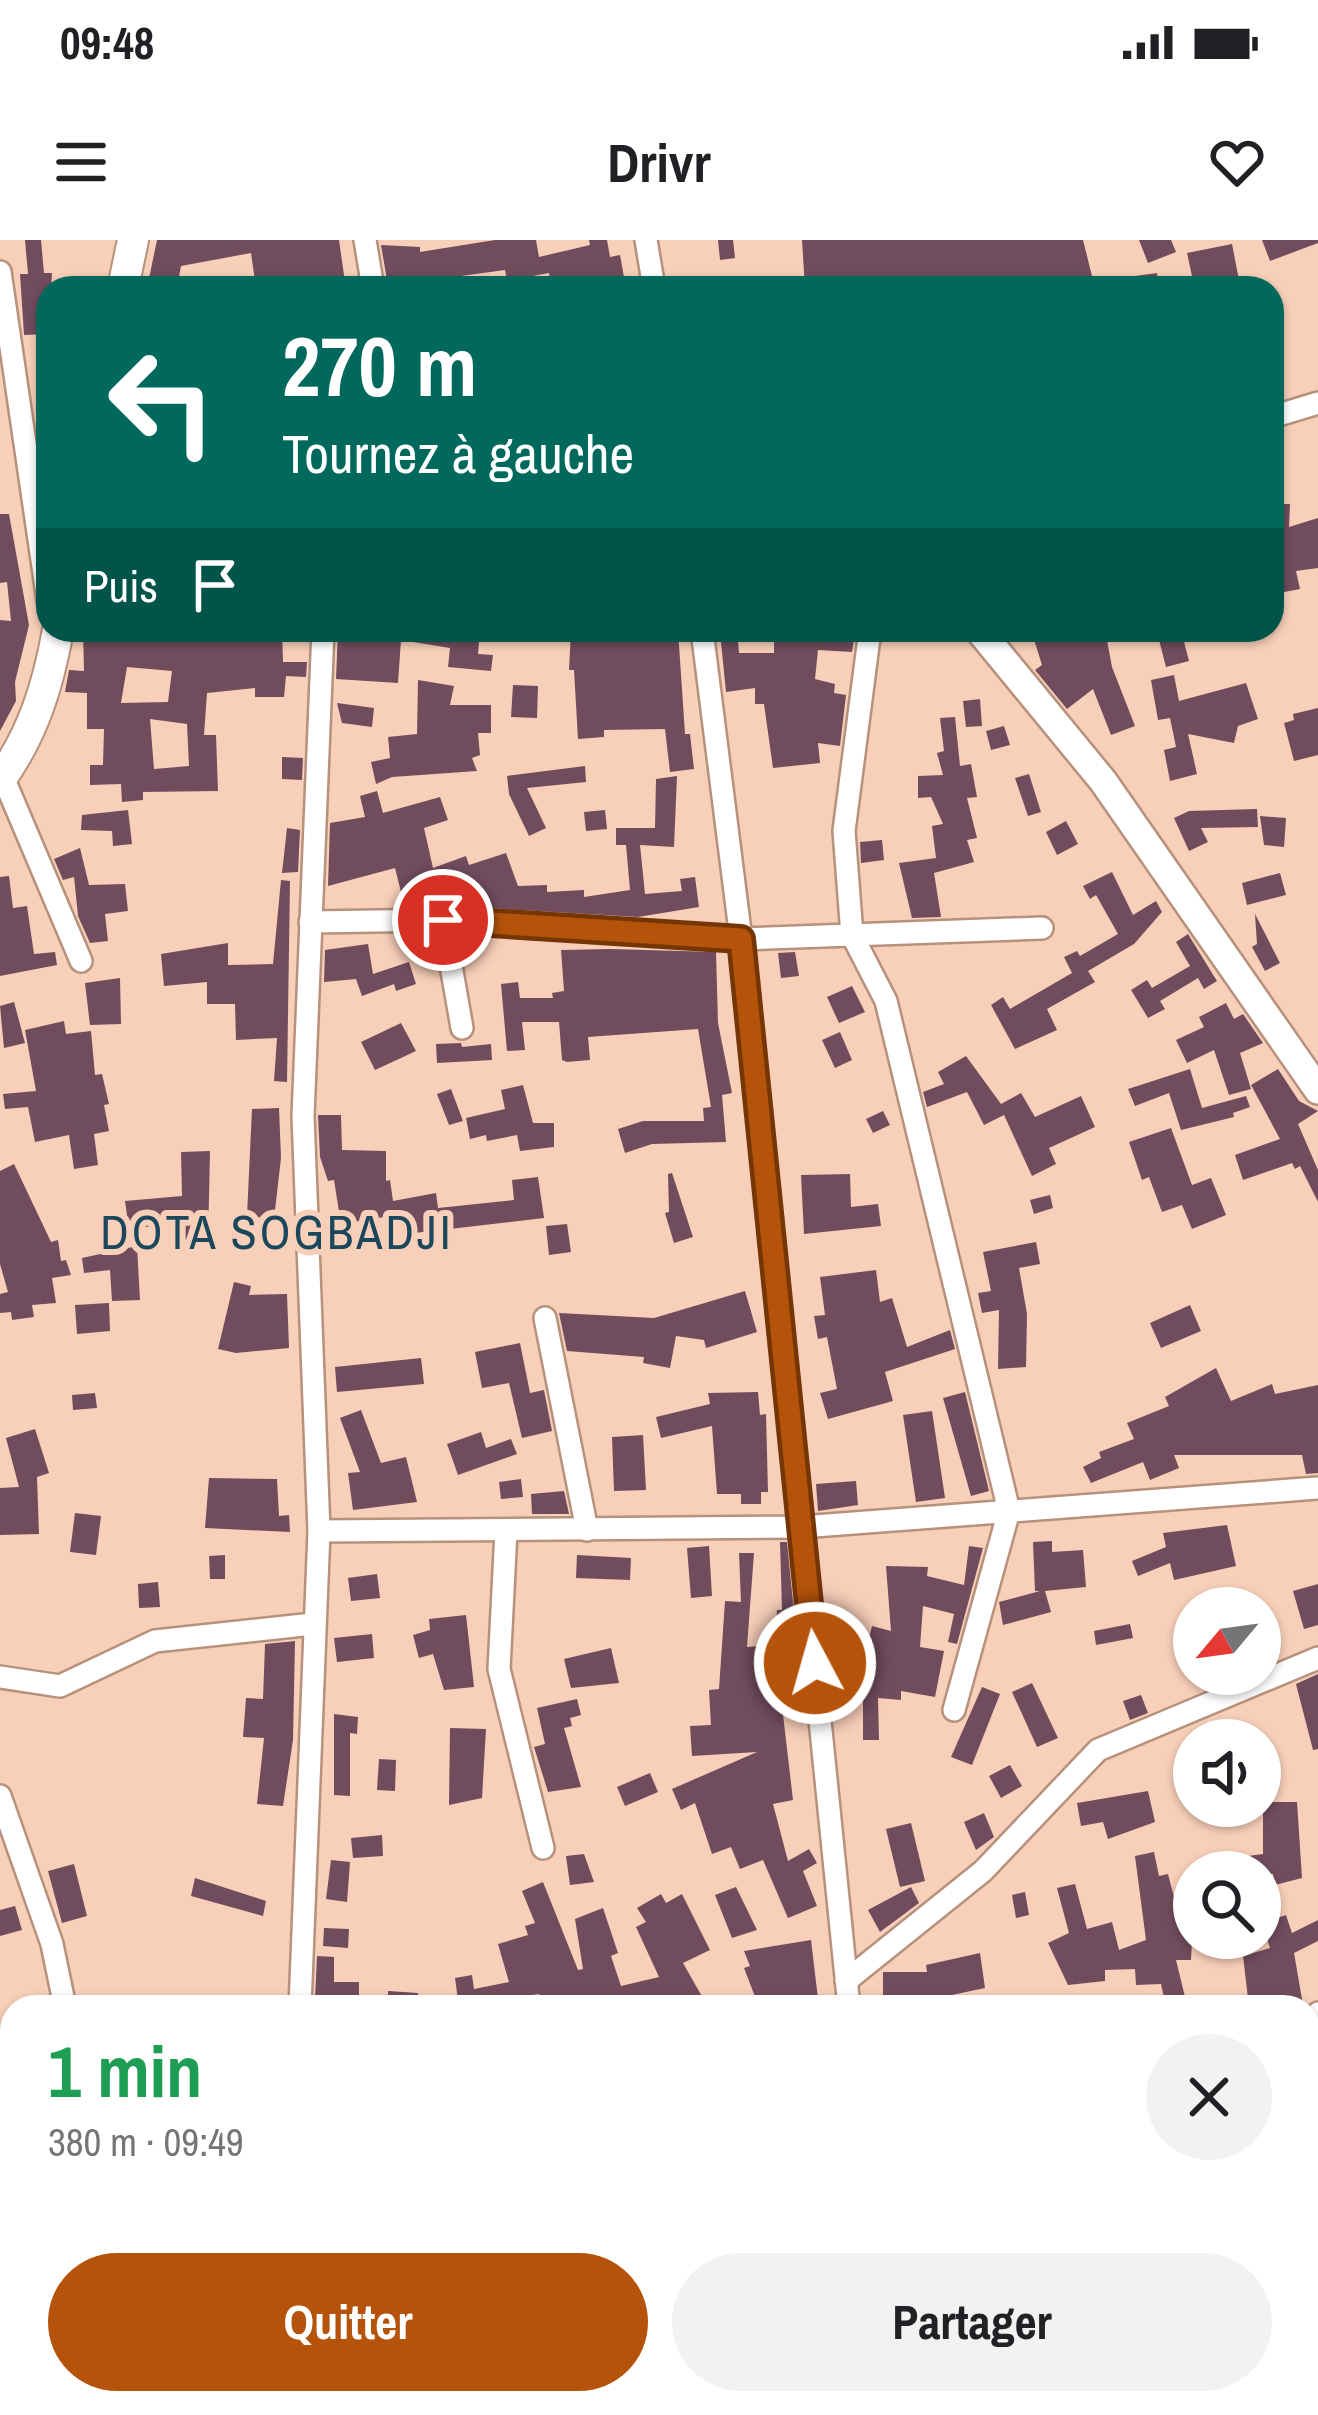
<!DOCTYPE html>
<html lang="fr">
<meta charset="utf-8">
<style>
body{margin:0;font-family:"Archivo Narrow",sans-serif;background:#f2f2f2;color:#202124;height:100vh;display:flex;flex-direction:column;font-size:45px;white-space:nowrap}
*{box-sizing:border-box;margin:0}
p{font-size:39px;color:#757577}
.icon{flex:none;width:66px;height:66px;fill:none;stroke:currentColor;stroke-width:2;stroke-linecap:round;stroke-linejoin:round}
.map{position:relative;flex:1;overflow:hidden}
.drawer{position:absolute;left:0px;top:1755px;width:1320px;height:420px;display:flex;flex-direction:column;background:#fff;border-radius:36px 36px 0 0;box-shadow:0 3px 9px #0004}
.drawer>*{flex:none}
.top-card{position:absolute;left:36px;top:36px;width:1248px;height:366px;border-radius:36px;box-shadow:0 3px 9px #0004;background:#00695c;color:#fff;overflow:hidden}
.needle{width:78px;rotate:241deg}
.fabs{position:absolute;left:1173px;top:1347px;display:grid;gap:24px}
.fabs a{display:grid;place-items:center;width:108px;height:108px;border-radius:50%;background:#fff;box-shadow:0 3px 9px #0004;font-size:60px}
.pin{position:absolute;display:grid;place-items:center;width:102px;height:102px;color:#fff;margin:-51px;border:6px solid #fff;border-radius:50%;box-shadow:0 3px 12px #0007}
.me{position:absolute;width:132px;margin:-66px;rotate:354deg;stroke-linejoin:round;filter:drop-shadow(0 0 9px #0008)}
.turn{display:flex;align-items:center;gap:42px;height:252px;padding:0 48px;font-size:54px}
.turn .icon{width:156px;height:156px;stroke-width:2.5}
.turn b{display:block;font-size:84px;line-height:102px}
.then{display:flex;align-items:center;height:114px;padding:0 48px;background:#0003;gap:24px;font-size:45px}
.round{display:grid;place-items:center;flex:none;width:126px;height:126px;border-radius:63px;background:#f2f2f2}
.headline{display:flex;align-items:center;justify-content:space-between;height:204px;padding:0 48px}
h1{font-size:72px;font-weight:700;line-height:90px;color:#1e9e55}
.cta{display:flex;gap:24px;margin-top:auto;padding:24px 48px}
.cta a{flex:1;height:138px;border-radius:72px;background:#b45309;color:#fff;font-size:48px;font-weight:700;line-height:138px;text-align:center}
.cta a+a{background:#f2f2f2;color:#202124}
.status{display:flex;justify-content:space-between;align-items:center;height:84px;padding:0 60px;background:#fff;direction:ltr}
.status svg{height:33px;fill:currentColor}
header{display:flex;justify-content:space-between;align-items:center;height:156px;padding:0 48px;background:#fff;font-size:54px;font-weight:700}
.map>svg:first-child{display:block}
.building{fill:#714c5d;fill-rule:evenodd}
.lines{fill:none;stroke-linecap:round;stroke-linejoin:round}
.minor-casing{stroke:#b7917c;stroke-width:26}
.tertiary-casing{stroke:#b7917c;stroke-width:32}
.secondary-casing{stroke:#b7917c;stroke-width:34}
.minor{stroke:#fff;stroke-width:21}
.tertiary{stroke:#fff;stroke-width:27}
.secondary{stroke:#fff;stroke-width:30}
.route-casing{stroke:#753606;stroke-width:30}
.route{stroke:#b45309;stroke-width:21}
.labels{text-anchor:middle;stroke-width:12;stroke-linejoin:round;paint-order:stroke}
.quarter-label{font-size:48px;letter-spacing:3px;fill:#1a475b;stroke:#f8cfb9}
</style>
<div class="status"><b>09:48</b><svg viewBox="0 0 49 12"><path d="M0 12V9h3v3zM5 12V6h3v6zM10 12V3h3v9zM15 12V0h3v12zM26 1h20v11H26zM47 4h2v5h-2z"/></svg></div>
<header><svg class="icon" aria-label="menu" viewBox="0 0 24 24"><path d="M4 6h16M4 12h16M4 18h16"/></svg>Drivr<svg class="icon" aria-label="heart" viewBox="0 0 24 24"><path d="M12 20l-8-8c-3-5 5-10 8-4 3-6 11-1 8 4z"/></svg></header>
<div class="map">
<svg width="1318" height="2175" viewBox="0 0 1318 2175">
<rect width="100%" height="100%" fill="#f8cfb9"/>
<g class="building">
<polygon points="25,0 41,0 44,33 52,33 48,94 24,95 20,34 28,34"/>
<polygon points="157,0 339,0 345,42 256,48 251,13 181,26 177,48 147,48"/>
<polygon points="495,0 536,0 539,17 590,5 589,0 607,0 610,17 620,15 626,48 551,48 549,33 507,41 505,30 388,46 381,5 420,7 420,12"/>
<polygon points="718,0 733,0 735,18 720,20"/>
<polygon points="802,0 1083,0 1095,48 947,48 947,42 880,48 878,40 845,44 846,48 805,48"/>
<polygon points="1139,0 1171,0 1176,12 1148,23"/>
<polygon points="1262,0 1318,0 1318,3 1270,21"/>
<polygon points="1232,4 1239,40 1222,43 1221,36 1193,41 1187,13"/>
<polygon points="1157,33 1159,48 1114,48 1113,39"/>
<polygon points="1272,264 1290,264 1289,287 1318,278 1318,328 1296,331 1300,349 1279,353 1272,321"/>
<polygon points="0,274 9,274 29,385 15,442 16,461 0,491 0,380 11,381 7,342 0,343"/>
<path d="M83,390H209V402L253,398V390H282L283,422H307L306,437L286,436L284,457H255V448L207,453L204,495H216L218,551L143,552V560L122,562L121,544L90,545V525H103L104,489H87V453L65,452L69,430L84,431ZM127,427L172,431L168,462L121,463ZM150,479L187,484L189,526L154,529Z"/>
<polygon points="338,390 480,390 478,414 493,415 491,431 448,427 450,408 401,400 398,443 336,439"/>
<polygon points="571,390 609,394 609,390 678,390 685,494 690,494 694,529 670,532 665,489 604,490 604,497 578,499 574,430 569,430"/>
<polygon points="1031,390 1105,390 1112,427 1135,486 1111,495 1093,449 1067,469 1035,430 1042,425"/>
<polygon points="1181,390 1189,421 1166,427 1158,396"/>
<polygon points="820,391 855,393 852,412 818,410 815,439 835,444 834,453 846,455 840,506 818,503 820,523 773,528 764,464 755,464 755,448 726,452 721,402 738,401 739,413 774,413 774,394"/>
<polygon points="1174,435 1179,461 1246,443 1258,479 1238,486 1234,503 1188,494 1197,534 1170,541 1164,510 1176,507 1170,478 1158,480 1151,440"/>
<polygon points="418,440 454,446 450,465 491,465 491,493 478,493 480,515 472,518 477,531 392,537 376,544 371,522 390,518 388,497 417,494"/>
<polygon points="513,445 538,446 537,478 511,477"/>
<polygon points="980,459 982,486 966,487 963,461"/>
<polygon points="337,463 374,468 372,487 342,483"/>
<polygon points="1318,468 1318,515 1294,521 1284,483 1294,480 1293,474"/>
<polygon points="955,477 960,526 971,524 977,557 967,558 977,598 967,600 974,622 934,633 941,677 912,678 899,623 936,618 932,586 943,584 931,557 918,558 918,536 943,535 937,513 944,511 940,478"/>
<polygon points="1004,486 1010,505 991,510 986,491"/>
<polygon points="282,517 303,518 302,540 282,539"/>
<polygon points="585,526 586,542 527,548 546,588 529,596 509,554 507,536"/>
<polygon points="1029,534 1041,572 1028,576 1015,538"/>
<polygon points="677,536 674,607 640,605 645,654 682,651 680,639 695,637 699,667 638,677 488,668 488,661 454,666 447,646 402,656 395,628 328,646 330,583 365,577 360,556 377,551 383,573 440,557 448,580 424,588 433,628 466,616 469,625 506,613 518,646 547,645 547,652 584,650 584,657 630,650 626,605 616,605 616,588 655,588 656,539"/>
<polygon points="1257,569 1258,587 1201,588 1208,602 1189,611 1174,578 1189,571"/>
<polygon points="128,570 132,604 113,606 112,591 81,590 82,575"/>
<polygon points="605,570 607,589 586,591 584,572"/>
<polygon points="1260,576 1286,578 1284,607 1264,605"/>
<polygon points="1066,581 1078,604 1057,615 1046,592"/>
<polygon points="287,588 300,590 298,632 282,633"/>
<polygon points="882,600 884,620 861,623 860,602"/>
<polygon points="80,608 89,645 125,644 128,671 105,674 108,701 90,703 78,676 74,637 63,640 54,619"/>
<polygon points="1112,632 1133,675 1156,661 1162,672 1134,704 1088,731 1095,742 1047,769 1057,790 1015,809 991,765 1003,757 1010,769 1072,733 1064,717 1077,711 1080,716 1118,694 1096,655 1090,659 1083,646"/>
<polygon points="1280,633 1286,655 1247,665 1242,643"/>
<polygon points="9,636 13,668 27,666 34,714 55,712 57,725 0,736 0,637"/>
<polygon points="281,640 290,641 287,842 274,841 277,798 236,800 235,764 207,764 207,742 164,746 161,714 228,703 228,725 273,724"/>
<polygon points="1255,674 1280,723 1265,731 1252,707 1257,704"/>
<polygon points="1188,694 1217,741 1204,749 1198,738 1160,761 1165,769 1148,778 1131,750 1147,740 1152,748 1190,726 1176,702"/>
<polygon points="368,704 373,734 409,722 416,744 396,751 394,744 362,756 356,739 324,742 325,710"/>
<polygon points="610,709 716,712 718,783 732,853 722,855 726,902 652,904 625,913 618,889 643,881 704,881 703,868 711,867 698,789 588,797 590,820 567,822 562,820 559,782 522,782 525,810 507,811 501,744 518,742 520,758 553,758 552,753 564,751 561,710"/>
<polygon points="795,712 799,736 781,738 778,713"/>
<polygon points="120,738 121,784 90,785 85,743"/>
<polygon points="852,746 865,772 839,783 827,757"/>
<polygon points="14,762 25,803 4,808 0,766"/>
<polygon points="1226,763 1234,779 1243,774 1263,803 1240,813 1251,849 1229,855 1214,810 1187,823 1176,800 1204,787 1199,777"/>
<polygon points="64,781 66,794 91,791 95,835 102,834 109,864 104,865 109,891 94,894 98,925 74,929 69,895 35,902 28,867 5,869 3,854 36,851 25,790"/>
<polygon points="401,783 416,811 375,830 361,802"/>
<polygon points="840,792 852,820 835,828 822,800"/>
<polygon points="461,803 462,807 491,804 492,820 437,823 436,804"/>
<polygon points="966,816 1001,864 1021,853 1035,877 1081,856 1095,887 1049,908 1056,924 1032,936 1004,875 984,885 967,852 927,867 923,852 944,844 938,832"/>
<polygon points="1190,829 1202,868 1246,856 1250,867 1233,873 1234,877 1181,890 1169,853 1135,866 1128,849"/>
<polygon points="1278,829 1299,861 1318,871 1298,884 1318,930 1318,962 1300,926 1295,929 1292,923 1243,940 1235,915 1280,899 1251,845"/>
<polygon points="523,845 533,883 554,883 554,907 520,911 517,895 487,901 486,895 470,899 466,878 505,869 501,850"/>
<polygon points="451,849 463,881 449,885 437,854"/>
<polygon points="279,868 281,918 274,979 247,976 252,869"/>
<polygon points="883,871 890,885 873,893 866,879"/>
<polygon points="318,875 341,875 342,910 386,911 386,941 390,940 393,961 436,953 438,968 514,960 512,940 538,937 544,978 406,994 403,974 341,984 334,940 328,941 320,917"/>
<polygon points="1171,888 1192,945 1211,938 1226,975 1192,989 1182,965 1162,972 1149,937 1142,940 1129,902"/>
<polygon points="210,911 208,1002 174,998 175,983 129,989 125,961 182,956 181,912"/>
<polygon points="14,924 51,1002 58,1000 61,1021 66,1020 71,1035 52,1038 56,1063 32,1065 34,1077 12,1080 11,1072 0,1073 0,1054 8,1052 0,1024 0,931"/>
<polygon points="672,933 693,997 674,1003 665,973 669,972 668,934"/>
<polygon points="850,934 851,967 878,964 881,986 804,994 801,935"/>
<polygon points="1050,955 1053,968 1034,974 1030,960"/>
<polygon points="567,984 571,1012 549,1015 546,986"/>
<polygon points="1036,1002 1040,1024 1019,1028 1027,1074 1026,1127 998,1129 999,1070 982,1073 978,1053 991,1051 983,1012"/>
<polygon points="137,1006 140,1060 112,1061 110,1030 84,1033 82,1018"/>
<polygon points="876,1030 880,1062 892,1058 907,1107 950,1090 955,1109 885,1132 893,1161 828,1179 820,1153 837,1149 827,1097 818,1099 814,1076 825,1075 820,1037"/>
<polygon points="234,1042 251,1046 249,1055 287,1054 289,1108 236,1113 218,1109"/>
<polygon points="745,1051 757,1092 706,1108 704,1100 676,1096 670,1128 643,1123 644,1117 567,1111 559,1073 654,1078"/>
<polygon points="109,1063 110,1091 77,1094 75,1065"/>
<polygon points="1190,1065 1201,1091 1161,1108 1150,1083"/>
<polygon points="520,1103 530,1153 544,1150 552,1191 522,1198 509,1143 482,1148 475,1112"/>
<polygon points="421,1118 424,1144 337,1152 335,1127"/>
<polygon points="1216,1128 1231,1161 1272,1144 1275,1154 1318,1145 1318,1233 1306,1234 1302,1215 1174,1215 1179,1228 1150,1240 1143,1222 1091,1243 1083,1227 1101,1218 1099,1212 1134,1199 1127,1183 1169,1166 1165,1157"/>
<polygon points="758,1152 760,1175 766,1174 768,1252 761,1252 761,1264 741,1264 741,1254 717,1254 712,1186 661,1198 656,1177 710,1164 708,1153"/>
<polygon points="965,1152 989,1251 971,1256 943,1158"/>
<polygon points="95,1153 97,1168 73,1170 72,1155"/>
<polygon points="361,1170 381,1223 406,1217 417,1262 353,1270 348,1233 360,1232 340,1178"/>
<polygon points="932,1171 945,1258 916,1262 903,1175"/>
<polygon points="35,1189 49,1233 37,1237 39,1294 0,1295 0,1248 19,1247 6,1198"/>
<polygon points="481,1192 486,1208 511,1199 517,1214 458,1235 447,1204"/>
<polygon points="643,1195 646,1250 614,1251 612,1197"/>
<polygon points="209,1238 277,1239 279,1276 289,1275 290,1292 205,1288"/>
<polygon points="521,1239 523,1257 501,1259 499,1242"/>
<polygon points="856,1241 858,1265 818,1271 816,1244"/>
<polygon points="564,1251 569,1274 532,1274 531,1254"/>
<polygon points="75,1273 101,1276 96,1315 70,1312"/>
<polygon points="1227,1285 1236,1326 1174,1340 1170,1323 1138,1336 1132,1321 1166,1307 1163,1293"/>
<polygon points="1052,1301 1052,1312 1083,1310 1086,1347 1045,1351 1051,1372 1003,1385 999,1362 1040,1351 1035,1351 1033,1302"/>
<polygon points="780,1302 787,1302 801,1442 786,1441 787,1466 782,1466 793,1560 773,1564 788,1621 809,1609 817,1623 803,1631 817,1666 788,1678 763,1620 740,1629 731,1607 712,1614 695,1563 681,1570 672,1549 757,1512 692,1516 690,1486 711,1485 709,1450 719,1449 725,1361 741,1362 739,1313 754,1313 747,1407 775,1405 777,1370 782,1370"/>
<polygon points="709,1306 712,1356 691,1358 687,1308"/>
<polygon points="969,1306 983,1308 957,1404 948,1402 954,1374 923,1366 920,1407 944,1411 935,1457 901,1451 901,1460 878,1458 879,1500 863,1500 863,1457 851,1456 853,1427 858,1428 861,1411 866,1411 872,1386 891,1391 886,1326 928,1327 927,1336 964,1345"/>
<polygon points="225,1315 225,1339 210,1339 209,1316"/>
<polygon points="577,1315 631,1318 630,1340 576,1338"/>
<polygon points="377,1334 380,1358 351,1361 348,1338"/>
<polygon points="158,1342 160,1367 139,1368 138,1344"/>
<polygon points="1318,1344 1318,1385 1304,1389 1293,1351"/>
<polygon points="466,1375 474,1447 444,1450 433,1414 419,1418 413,1395 430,1390 429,1379"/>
<polygon points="1130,1384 1133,1398 1096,1405 1094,1391"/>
<polygon points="372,1394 374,1418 337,1422 334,1398"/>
<polygon points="295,1401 293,1500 283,1566 257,1564 264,1498 243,1497 246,1458 263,1459 265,1404"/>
<polygon points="611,1408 619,1443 571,1448 564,1419"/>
<polygon points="1318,1434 1318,1509 1313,1510 1296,1444"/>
<polygon points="1032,1443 1058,1498 1037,1507 1012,1452"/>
<polygon points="982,1447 1000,1454 972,1525 951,1517"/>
<polygon points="1141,1455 1148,1473 1130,1480 1123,1461"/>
<polygon points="577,1459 581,1475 570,1478 572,1486 564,1488 581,1547 548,1552 534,1507 545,1504 537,1468"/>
<polygon points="334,1474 358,1477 357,1494 350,1493 350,1556 334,1555"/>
<polygon points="450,1488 486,1489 482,1558 449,1565"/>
<polygon points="379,1519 396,1520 395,1551 377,1550"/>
<polygon points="1010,1525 1022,1546 1001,1558 989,1536"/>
<polygon points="650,1533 658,1552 625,1566 617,1547"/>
<polygon points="1148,1551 1155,1582 1108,1599 1103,1582 1081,1586 1077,1563"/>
<polygon points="1263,1562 1297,1562 1302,1638 1275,1645 1273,1634 1250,1632 1248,1616 1263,1614"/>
<polygon points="984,1573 994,1597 976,1610 964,1582"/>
<polygon points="911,1583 925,1641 900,1647 886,1589"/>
<polygon points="382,1595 383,1616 353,1618 351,1598"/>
<polygon points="1154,1612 1159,1636 1168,1634 1176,1665 1194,1662 1191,1720 1176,1720 1185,1757 1165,1762 1161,1744 1136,1745 1135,1729 1105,1730 1105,1741 1068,1745 1048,1703 1069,1693 1057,1648 1075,1644 1087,1689 1112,1682 1119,1710 1146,1700 1135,1616"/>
<polygon points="584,1614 594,1642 570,1645 566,1616"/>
<polygon points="331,1620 350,1622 347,1662 326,1659"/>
<polygon points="74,1624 87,1676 62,1683 48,1631"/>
<polygon points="195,1638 266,1661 263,1676 191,1656"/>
<polygon points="543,1642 578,1730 583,1729 575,1679 603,1668 618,1713 611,1716 621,1746 659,1737 636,1687 646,1682 637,1668 661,1654 666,1663 682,1654 710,1710 683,1723 708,1767 581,1767 581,1760 543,1767 539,1754 485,1762 485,1767 459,1767 455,1738 472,1735 474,1749 509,1742 498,1704 528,1695 525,1686 535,1683 522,1651"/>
<polygon points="736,1647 757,1690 732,1698 715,1655"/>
<polygon points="911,1647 919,1663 880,1692 868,1670"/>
<polygon points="1025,1652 1029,1675 1016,1678 1012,1655"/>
<polygon points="15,1666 22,1690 0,1696 0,1670"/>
<polygon points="1286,1675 1292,1693 1318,1680 1318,1701 1294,1713 1303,1765 1249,1767 1243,1716 1270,1708 1262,1683"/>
<polygon points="324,1688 349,1689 348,1708 323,1706"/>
<polygon points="811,1700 819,1767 759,1767 744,1728 750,1726 744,1711"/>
<polygon points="980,1713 985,1748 933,1759 883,1759 883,1732 927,1732 926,1725"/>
<polygon points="317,1716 334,1717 334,1742 359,1742 359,1760 315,1759"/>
<polygon points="388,1751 418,1753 417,1767 388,1767"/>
</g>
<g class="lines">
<g class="minor-casing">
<g id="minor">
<polyline points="365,0 373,48"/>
<polyline points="646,0 654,48"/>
<polyline points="0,32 48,361"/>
<polyline points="1272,177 1318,163"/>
<polyline points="702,390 741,699 849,1767"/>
<polyline points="870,390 844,591 852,695 886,761 1009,1271 954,1470"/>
<polyline points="3,537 81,721"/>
<polyline points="443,680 462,788"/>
<polyline points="310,682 443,680 741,699 1042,688"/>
<polyline points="545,1078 587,1290"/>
<polyline points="319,1291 801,1287 1318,1248"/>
<polyline points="506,1291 499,1429 543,1608"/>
<polyline points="0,1437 60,1446 155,1401 313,1384"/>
<polyline points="0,1556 52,1704 65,1767"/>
<polyline points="846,1741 983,1631 1098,1510 1318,1418"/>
<polyline points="300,1767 319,1291 303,876 323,390"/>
<polyline points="1308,1847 1318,1773"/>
<polyline points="628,2163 628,2175"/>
<polyline points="893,2163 894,2175"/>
<polyline points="1287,2163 1290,2175"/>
</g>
</g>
<g class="tertiary-casing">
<g id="tertiary">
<polyline points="979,390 1103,541 1318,850"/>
<polyline points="1308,1947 1318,1944"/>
<polyline points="0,2016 12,2023"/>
<polyline points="298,2163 320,2175"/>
<polyline points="931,2175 950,2163"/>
</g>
</g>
<g class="secondary-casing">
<g id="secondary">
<polyline points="123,48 133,0"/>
<path d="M0,540C33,494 48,446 58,390"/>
</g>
</g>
<use href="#minor" class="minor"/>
<use href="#tertiary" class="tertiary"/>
<use href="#secondary" class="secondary"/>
</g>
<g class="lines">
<g class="route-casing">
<polyline id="route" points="443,680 741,699 815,1423"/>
</g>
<use href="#route" class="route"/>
</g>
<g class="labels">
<g class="quarter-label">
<text x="277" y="1009">DOTA SOGBADJI</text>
</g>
</g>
</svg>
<div class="fabs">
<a><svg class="needle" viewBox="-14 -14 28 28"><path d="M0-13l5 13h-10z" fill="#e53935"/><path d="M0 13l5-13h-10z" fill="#757577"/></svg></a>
<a><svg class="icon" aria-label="sound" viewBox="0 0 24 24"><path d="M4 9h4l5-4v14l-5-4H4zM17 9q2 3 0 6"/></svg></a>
<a><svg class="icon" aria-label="search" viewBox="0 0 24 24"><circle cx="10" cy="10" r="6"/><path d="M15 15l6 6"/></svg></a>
</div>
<div class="pin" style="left:443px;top:680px;background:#d93025"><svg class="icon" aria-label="arrive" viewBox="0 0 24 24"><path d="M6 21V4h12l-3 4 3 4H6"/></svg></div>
<svg class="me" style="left:815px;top:1423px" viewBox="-20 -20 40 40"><circle r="17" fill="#b45309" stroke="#fff" stroke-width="3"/><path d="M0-11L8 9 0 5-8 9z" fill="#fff"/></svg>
<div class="top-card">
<div class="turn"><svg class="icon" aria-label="left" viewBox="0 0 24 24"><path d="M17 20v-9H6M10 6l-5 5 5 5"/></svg><div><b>270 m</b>Tournez à gauche</div></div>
<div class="then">Puis<svg class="icon" aria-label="arrive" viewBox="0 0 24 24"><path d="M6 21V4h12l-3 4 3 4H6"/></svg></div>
</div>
<section class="drawer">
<div class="headline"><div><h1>1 min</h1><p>380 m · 09:49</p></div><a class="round"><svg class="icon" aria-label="close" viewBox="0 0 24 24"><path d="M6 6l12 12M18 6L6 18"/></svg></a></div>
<div class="cta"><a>Quitter</a><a>Partager</a></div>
</section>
</div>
